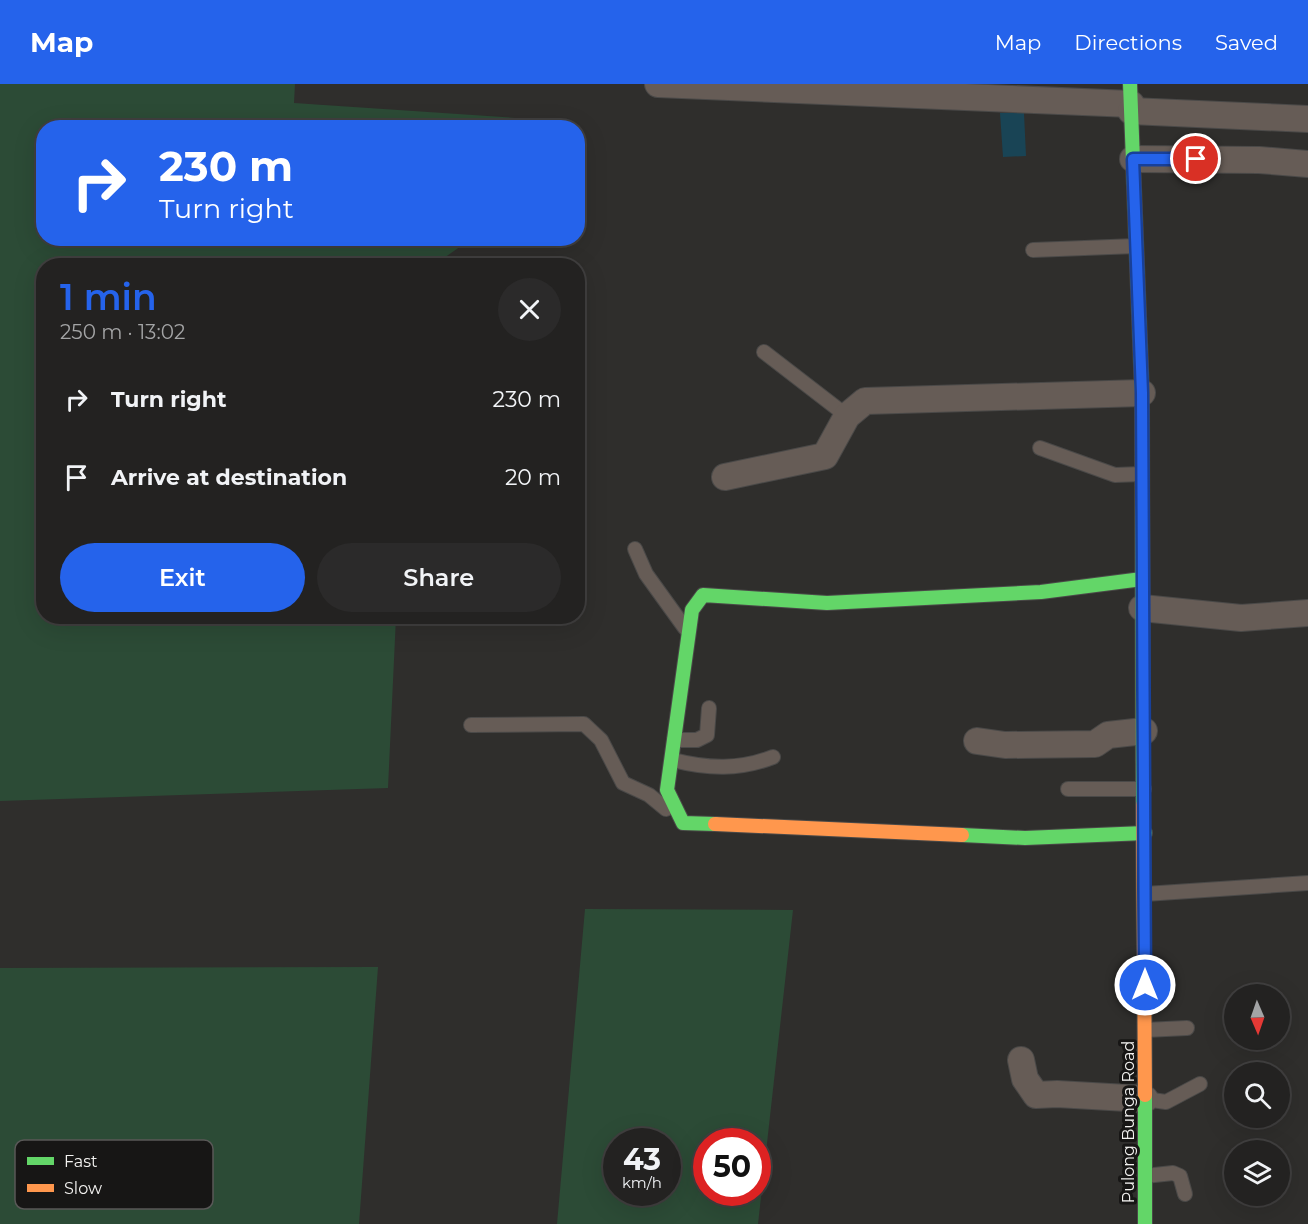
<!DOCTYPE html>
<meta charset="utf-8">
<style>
body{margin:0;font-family:Montserrat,sans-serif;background:#2b2a2a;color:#f1f3f6;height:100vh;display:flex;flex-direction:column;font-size:22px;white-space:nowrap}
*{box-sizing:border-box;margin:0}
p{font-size:20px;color:#a3a4a5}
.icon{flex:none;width:33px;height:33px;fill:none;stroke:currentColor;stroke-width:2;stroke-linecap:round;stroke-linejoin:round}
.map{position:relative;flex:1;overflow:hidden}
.details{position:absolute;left:36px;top:174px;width:549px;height:366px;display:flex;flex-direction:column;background:#232221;border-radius:24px;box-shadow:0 6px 24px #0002,0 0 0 2px #403f3f}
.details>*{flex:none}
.hud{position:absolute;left:36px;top:36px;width:549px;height:126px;border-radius:24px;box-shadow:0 6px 24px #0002,0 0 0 2px #403f3f;background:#2563eb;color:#fff;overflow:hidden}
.needle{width:39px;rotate:178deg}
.buttons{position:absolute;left:1224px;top:900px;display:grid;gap:12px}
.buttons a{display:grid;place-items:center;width:66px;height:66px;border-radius:50%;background:#232221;box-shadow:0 6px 24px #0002,0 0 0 2px #403f3f;font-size:30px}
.speed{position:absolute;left:603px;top:1044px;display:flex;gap:12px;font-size:30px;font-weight:700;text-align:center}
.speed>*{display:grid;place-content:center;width:78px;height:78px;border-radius:50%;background:#232221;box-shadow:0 6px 24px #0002,0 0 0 2px #403f3f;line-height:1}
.speed small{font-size:15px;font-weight:400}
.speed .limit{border:9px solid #d22;background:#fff;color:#111}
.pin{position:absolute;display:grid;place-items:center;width:51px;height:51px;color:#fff;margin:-26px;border:3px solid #fff;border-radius:50%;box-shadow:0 2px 6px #0007}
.me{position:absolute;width:66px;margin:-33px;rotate:0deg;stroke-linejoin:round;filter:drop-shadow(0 0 4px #0008)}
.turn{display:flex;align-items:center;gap:21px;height:126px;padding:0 24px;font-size:27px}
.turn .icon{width:78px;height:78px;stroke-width:2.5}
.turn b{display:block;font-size:42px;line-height:51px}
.round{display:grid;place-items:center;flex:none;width:63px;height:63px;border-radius:32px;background:#2b2a2a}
.overview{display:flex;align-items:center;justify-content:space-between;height:102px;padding:0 24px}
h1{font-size:36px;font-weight:600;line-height:45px;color:#2563eb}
.button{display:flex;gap:12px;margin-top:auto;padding:12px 24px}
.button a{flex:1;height:69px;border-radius:36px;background:#2563eb;color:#fff;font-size:24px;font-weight:600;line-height:69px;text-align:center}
.button a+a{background:#2b2a2a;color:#f1f3f6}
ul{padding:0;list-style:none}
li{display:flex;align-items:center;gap:18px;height:78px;padding:0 24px}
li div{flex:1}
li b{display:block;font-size:22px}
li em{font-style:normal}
header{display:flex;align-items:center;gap:36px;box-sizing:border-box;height:84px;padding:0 30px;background:#2563eb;color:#fff}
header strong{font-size:28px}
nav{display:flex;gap:33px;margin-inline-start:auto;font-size:21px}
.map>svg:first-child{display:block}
.green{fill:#2c4b36;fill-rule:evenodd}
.water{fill:#194455}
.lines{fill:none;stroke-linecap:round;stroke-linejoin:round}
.lane-casing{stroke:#4a4948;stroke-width:16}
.street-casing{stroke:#4a4948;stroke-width:28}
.fast-casing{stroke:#4a4948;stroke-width:16}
.slow-casing{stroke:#4a4948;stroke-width:16}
.lane{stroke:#665c56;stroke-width:14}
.street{stroke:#665c56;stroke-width:26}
.fast{stroke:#63d668;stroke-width:14}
.slow{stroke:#ff974d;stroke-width:14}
.route-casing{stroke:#184099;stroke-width:15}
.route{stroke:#2563eb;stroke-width:10}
.labels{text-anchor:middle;stroke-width:6;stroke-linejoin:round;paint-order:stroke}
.street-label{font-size:16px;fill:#f3f2f0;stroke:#171615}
.key{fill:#171615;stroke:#595857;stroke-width:1.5}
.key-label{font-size:16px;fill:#f3f2f0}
</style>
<header>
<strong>Map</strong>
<nav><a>Map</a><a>Directions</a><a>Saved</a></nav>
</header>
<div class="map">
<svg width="1308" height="1140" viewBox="0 0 1308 1140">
<rect width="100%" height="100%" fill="#2f2e2c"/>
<g class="green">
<polygon points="0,0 295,0 294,19 546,36 545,44 44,44 44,154 471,155 434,181 44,182 44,532 396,533 388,704 0,717"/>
<path d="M585,825L793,826L758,1140H557ZM616,1058H668V1108H616ZM706,1058H758V1108H706Z"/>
<polygon points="378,883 359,1140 0,1140 0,884"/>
</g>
<polygon class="water" points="1000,29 1024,29 1026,72 1003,73"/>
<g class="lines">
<g class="lane-casing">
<g id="lane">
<polyline points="1033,166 1136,162"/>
<polyline points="764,268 847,332"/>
<polyline points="1040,364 1115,391 1142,390"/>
<polyline points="635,465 646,490 685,544"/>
<polyline points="471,641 584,640 601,656 623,699 649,711 666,725"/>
<polyline points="674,656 697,656 707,651 709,624"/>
<path d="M673,676C708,685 740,686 773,673"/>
<polyline points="1068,705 1144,705"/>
<polyline points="1145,810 1308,799"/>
<polyline points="1145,946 1187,944"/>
<polyline points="1145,1015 1166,1018 1200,1000"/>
<polyline points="1145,1092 1173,1089 1180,1092 1185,1110"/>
</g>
</g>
<g class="street-casing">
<g id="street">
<polyline points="658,0 1131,20"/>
<polyline points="1131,27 1308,35"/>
<polyline points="1133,75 1259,76 1308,80"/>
<polyline points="725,393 825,372 847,332 865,317 1142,309"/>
<polyline points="1142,524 1241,534 1308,529"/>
<polyline points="977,657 1005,661 1095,660 1108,651 1144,647"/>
<polyline points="1021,976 1025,995 1036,1011 1057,1010 1145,1015"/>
</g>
</g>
<g class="fast-casing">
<g id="fast">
<polyline points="1130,0 1142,309 1143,721"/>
<polyline points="715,740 683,739 667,706 692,526 703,511 827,519 1041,508 1142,495"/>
<polyline points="962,751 1025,754 1145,749"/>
<polyline points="1145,1011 1145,1140"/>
</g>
</g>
<g class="slow-casing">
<g id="slow">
<polyline points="1143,721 1145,1011"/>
<polyline points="715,740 962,751"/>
</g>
</g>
<use href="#lane" class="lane"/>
<use href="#street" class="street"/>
<use href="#fast" class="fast"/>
<use href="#slow" class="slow"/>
</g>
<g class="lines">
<g class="route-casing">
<polyline id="route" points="1145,901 1142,309 1133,75 1196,75"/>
</g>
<use href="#route" class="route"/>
</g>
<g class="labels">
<g class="street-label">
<text transform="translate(1128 1038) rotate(-90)" y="6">Pulong Bunga Road</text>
</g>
</g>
<rect x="15" y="1056" width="198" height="69" rx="9" class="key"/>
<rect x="27" y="1073" width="27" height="8" fill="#63d668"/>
<rect x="27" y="1100" width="27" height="8" fill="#ff974d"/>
<g class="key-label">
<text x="64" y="1083">Fast</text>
<text x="64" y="1110">Slow</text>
</g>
</svg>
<div class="buttons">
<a><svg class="needle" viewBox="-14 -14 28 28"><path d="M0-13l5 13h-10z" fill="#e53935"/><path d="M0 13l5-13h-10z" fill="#a3a4a5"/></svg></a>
<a><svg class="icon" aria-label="search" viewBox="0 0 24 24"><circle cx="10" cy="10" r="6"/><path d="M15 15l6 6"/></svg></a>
<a><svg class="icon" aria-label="layers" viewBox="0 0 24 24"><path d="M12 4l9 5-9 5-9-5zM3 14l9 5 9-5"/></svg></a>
</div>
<div class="speed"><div>43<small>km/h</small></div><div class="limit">50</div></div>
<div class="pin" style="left:1196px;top:75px;background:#d93025"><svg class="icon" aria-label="arrive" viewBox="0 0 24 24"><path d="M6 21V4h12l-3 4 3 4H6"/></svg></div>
<svg class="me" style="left:1145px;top:901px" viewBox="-20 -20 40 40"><circle r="17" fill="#2563eb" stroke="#fff" stroke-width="3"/><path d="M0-11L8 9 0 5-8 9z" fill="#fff"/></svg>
<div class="hud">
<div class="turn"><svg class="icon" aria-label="right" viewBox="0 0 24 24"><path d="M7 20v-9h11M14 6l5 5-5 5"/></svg><div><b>230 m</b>Turn right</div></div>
</div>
<section class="details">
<div class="overview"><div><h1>1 min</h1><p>250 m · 13:02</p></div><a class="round"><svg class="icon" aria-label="close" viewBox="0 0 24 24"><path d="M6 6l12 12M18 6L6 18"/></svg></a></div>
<ul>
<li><svg class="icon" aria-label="right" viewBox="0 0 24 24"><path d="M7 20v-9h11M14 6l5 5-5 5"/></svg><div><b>Turn right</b></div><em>230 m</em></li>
<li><svg class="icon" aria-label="arrive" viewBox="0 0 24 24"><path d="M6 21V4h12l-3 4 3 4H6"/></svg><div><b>Arrive at destination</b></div><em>20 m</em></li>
</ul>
<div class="button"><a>Exit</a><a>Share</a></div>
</section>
</div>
